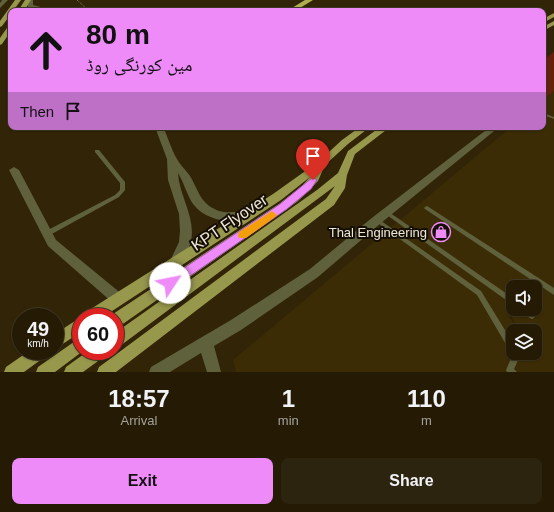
<!DOCTYPE html>
<meta charset="utf-8">
<style>
body{margin:0;font-family:Arial,"Noto Naskh Arabic",sans-serif;background:#2d240f;color:#f1f3f6;height:100vh;display:flex;flex-direction:column;font-size:15px;white-space:nowrap}
*{box-sizing:border-box;margin:0}
p{font-size:13px;color:#a3a19a}
.icon{flex:none;width:22px;height:22px;fill:none;stroke:currentColor;stroke-width:2;stroke-linecap:round;stroke-linejoin:round}
.map{position:relative;height:372px;overflow:hidden}
.details{display:flex;flex-direction:column;background:#251b05;flex:1}
.details>*{flex:none}
.banner{position:absolute;left:8px;top:8px;width:538px;height:122px;border-radius:8px;box-shadow:0 1px 3px #0004,0 0 0 1px #423927;background:#ee8bf8;color:#111;overflow:hidden}
.fabs{position:absolute;left:506px;top:280px;display:grid;gap:8px}
.fabs a{display:grid;place-items:center;width:36px;height:36px;border-radius:8px;background:#251b05;box-shadow:0 1px 3px #0004,0 0 0 1px #423927;font-size:20px}
.speed{position:absolute;left:12px;top:308px;display:flex;gap:8px;font-size:20px;font-weight:700;text-align:center}
.speed>*{display:grid;place-content:center;width:52px;height:52px;border-radius:50%;background:#251b05;box-shadow:0 1px 3px #0004,0 0 0 1px #423927;line-height:1}
.speed small{font-size:10px;font-weight:400}
.speed .limit{border:6px solid #d22;background:#fff;color:#111}
.pin{position:absolute;display:grid;place-items:center;width:34px;height:34px;color:#fff;margin:-41px -17px;border-radius:50% 50% 50% 0;rotate:-45deg;box-shadow:0 0 4px #0007}
.pin .icon{rotate:45deg}
.me{position:absolute;width:44px;margin:-22px;rotate:56deg;stroke-linejoin:round;filter:drop-shadow(0 0 3px #0008)}
.turn{display:flex;align-items:center;gap:14px;height:84px;padding:0 12px;font-size:18px}
.turn .icon{width:52px;height:52px;stroke-width:2.5}
.turn b{display:block;font-size:28px;line-height:34px}
.then{display:flex;align-items:center;height:38px;padding:0 12px;background:#0003;gap:8px;font-size:15px}
.eta{display:flex;justify-content:space-evenly;align-items:center;height:68px;text-align:center}
.eta b{font-size:24px;font-weight:700;line-height:28px}
.button{display:flex;gap:8px;margin-top:auto;padding:8px 12px}
.button a{flex:1;height:46px;border-radius:8px;background:#ee8bf8;color:#111;font-size:16px;font-weight:700;line-height:46px;text-align:center}
.button a+a{background:#2d240f;color:#f1f3f6}
.map>svg:first-child{display:block}
.built{fill:#3b2c05;fill-rule:evenodd}
.green{fill:#66210d}
.lines{fill:none;stroke-linecap:round;stroke-linejoin:round}
.path{stroke:#8c816a;stroke-width:1;stroke-dasharray:1 1;stroke-linecap:butt}
.service{fill:#5f603c;fill-rule:evenodd}
.minor{fill:#5f603c;fill-rule:evenodd}
.tertiary{fill:#5f603c;fill-rule:evenodd}
.primary{fill:#97984c;fill-rule:evenodd}
.motorway{fill:#aeae51;fill-rule:evenodd}
.route{fill:#ee8bf8;stroke:#9b5aa1}
.slow{fill:#f59e0b}
.labels{text-anchor:middle;stroke-width:4;stroke-linejoin:round;paint-order:stroke}
.poi-label{font-size:13px;fill:#efe7d7;stroke:#140e04;text-anchor:end}
.near-street-label{font-size:16px;fill:#efe7d7;stroke:#140e04}
</style>
<div class="map">
<svg width="554" height="372" viewBox="0 0 554 372">
<rect width="100%" height="100%" fill="#312407"/>
<path class="built" d="M554,91V372H236L233,360L511,127H543V100ZM513,287H535V309H513ZM508,311L520,331H535V353H513V331H519L507,313Z"/>
<polygon class="green" points="554,52 554,91 543,100 543,60"/>
<g class="lines">
<polyline class="path" points="77,0 89,11"/>
<g class="service">
<polygon points="543,113 554,117 554,119 543,115"/>
<polygon points="95,150 99,150 125,182 125,190 119,197 50,235 46,235 45,233 46,231 115,195 120,190 120,183 95,152"/>
<polygon points="427,206 554,288 554,295 425,209 424,208 425,207"/>
<polygon points="386,210 513,298 513,305 384,213 383,212 384,211"/>
<polygon points="377,218 481,291 513,343 513,353 519,353 520,356 514,369 517,372 507,372 506,370 512,356 511,353 477,295 375,221 374,220 375,219"/>
<path d="M519,309C526,309 532,309 535,316L534,318L532,319C528,317 521,313 519,309Z"/>
</g>
<g class="minor">
<polygon points="2,0 8,0 0,8 0,3"/>
<polygon points="490,127 499,127 381,223 318,277 241,330 214,346 221,372 207,372 201,353 170,372 149,372 151,367 231,320 310,269 373,217"/>
<polygon points="14,167 19,170 56,240 123,295 125,299 123,303 118,305 113,303 48,246 9,170"/>
</g>
<g class="tertiary">
<polygon points="27,0 33,0 33,5 56,11 46,11 28,7"/>
<path d="M155,127H163C168,137 171,149 177,159C180,165 186,170 190,176C199,191 200,204 219,211C229,214 240,210 250,213L251,216L250,219C231,225 205,220 193,204C187,195 184,183 178,173C179,196 196,217 191,241C189,249 184,257 180,265L176,266L172,265L170,261L179,242L180,231L179,214L168,180L167,159Z"/>
</g>
<g class="primary">
<polygon points="15,0 21,0 13,11 11,11 11,14 2,26 0,27 0,21"/>
<polygon points="25,0 31,0 24,11 18,11"/>
<polygon points="554,13 554,17 543,23 543,19"/>
<polygon points="554,21 554,25 543,31 543,27"/>
<polygon points="11,24 11,31 2,44 0,45 0,38 9,25"/>
<polygon points="360,127 370,127 348,144 325,165 318,181 298,201 120,326 115,328 115,317 110,316 279,204 302,186 310,177 281,200 103,317 84,317 86,312 273,194 318,162 342,140"/>
<polygon points="380,127 390,127 355,154 347,175 345,188 334,205 116,372 97,372 99,367 326,199 335,186 120,346 115,348 115,333 317,190 338,173 348,151"/>
<polygon points="81,317 81,332 55,349 55,334"/>
<polygon points="81,337 81,351 83,351 55,372 36,372 38,367"/>
<polygon points="29,351 48,351 46,356 24,372 4,372 6,367"/>
<polygon points="88,351 107,351 105,356 83,372 64,372 66,367"/>
</g>
<polygon class="motorway" points="305,0 313,0 295,11 287,11"/>
</g>
<polygon class="route" points="313,177 317,180 311,189 287,209 174,287 170,288 166,287 164,283 166,280 280,204"/>
<polygon class="slow" points="272,211 277,215 275,217 246,238 239,238 238,235 239,232"/>
<defs>
<g id="shop-ring" transform="scale(1)"><circle r="9.5" fill="#140e04" stroke="#ee8bf8" stroke-width="1.5"/><path d="M-5-2.5h2.3a2.7 3.5 0 0 1 5.4 0H5L5.5 6h-11ZM-1.5-2.5h3a1.5 2.3 0 0 0-3 0Z" fill="#ee8bf8"/></g>
</defs>
<g fill-rule="evenodd">
<use href="#shop-ring" x="441" y="232"/>
</g>
<g class="labels">
<g class="poi-label">
<text x="427" y="237">Thal Engineering</text>
</g>
<g class="near-street-label">
<text transform="translate(229 222) rotate(-34)" y="6">KPT Flyover</text>
</g>
</g>
</svg>
<div class="fabs">
<a><svg class="icon" aria-label="sound" viewBox="0 0 24 24"><path d="M4 9h4l5-4v14l-5-4H4zM17 9q2 3 0 6"/></svg></a>
<a><svg class="icon" aria-label="layers" viewBox="0 0 24 24"><path d="M12 4l9 5-9 5-9-5zM3 14l9 5 9-5"/></svg></a>
</div>
<div class="speed"><div>49<small>km/h</small></div><div class="limit">60</div></div>
<div class="pin" style="left:313px;top:180px;background:#d93025"><svg class="icon" aria-label="arrive" viewBox="0 0 24 24"><path d="M6 21V4h12l-3 4 3 4H6"/></svg></div>
<svg class="me" style="left:170px;top:283px" viewBox="-20 -20 40 40"><circle r="19" fill="#fff"/><path d="M0-13L10 11 0 6-10 11z" fill="#ee8bf8"/></svg>
<div class="banner">
<div class="turn"><svg class="icon" aria-label="ahead" viewBox="0 0 24 24"><path d="M12 20V5M6 11l6-6 6 6"/></svg><div><b>80 m</b>مین کورنگی روڈ</div></div>
<div class="then">Then<svg class="icon" aria-label="arrive" viewBox="0 0 24 24"><path d="M6 21V4h12l-3 4 3 4H6"/></svg></div>
</div>
</div>
<section class="details">
<div class="eta">
<div><b>18:57</b><p>Arrival</p></div>
<div><b>1</b><p>min</p></div>
<div><b>110</b><p>m</p></div>
</div>
<div class="button"><a>Exit</a><a>Share</a></div>
</section>
